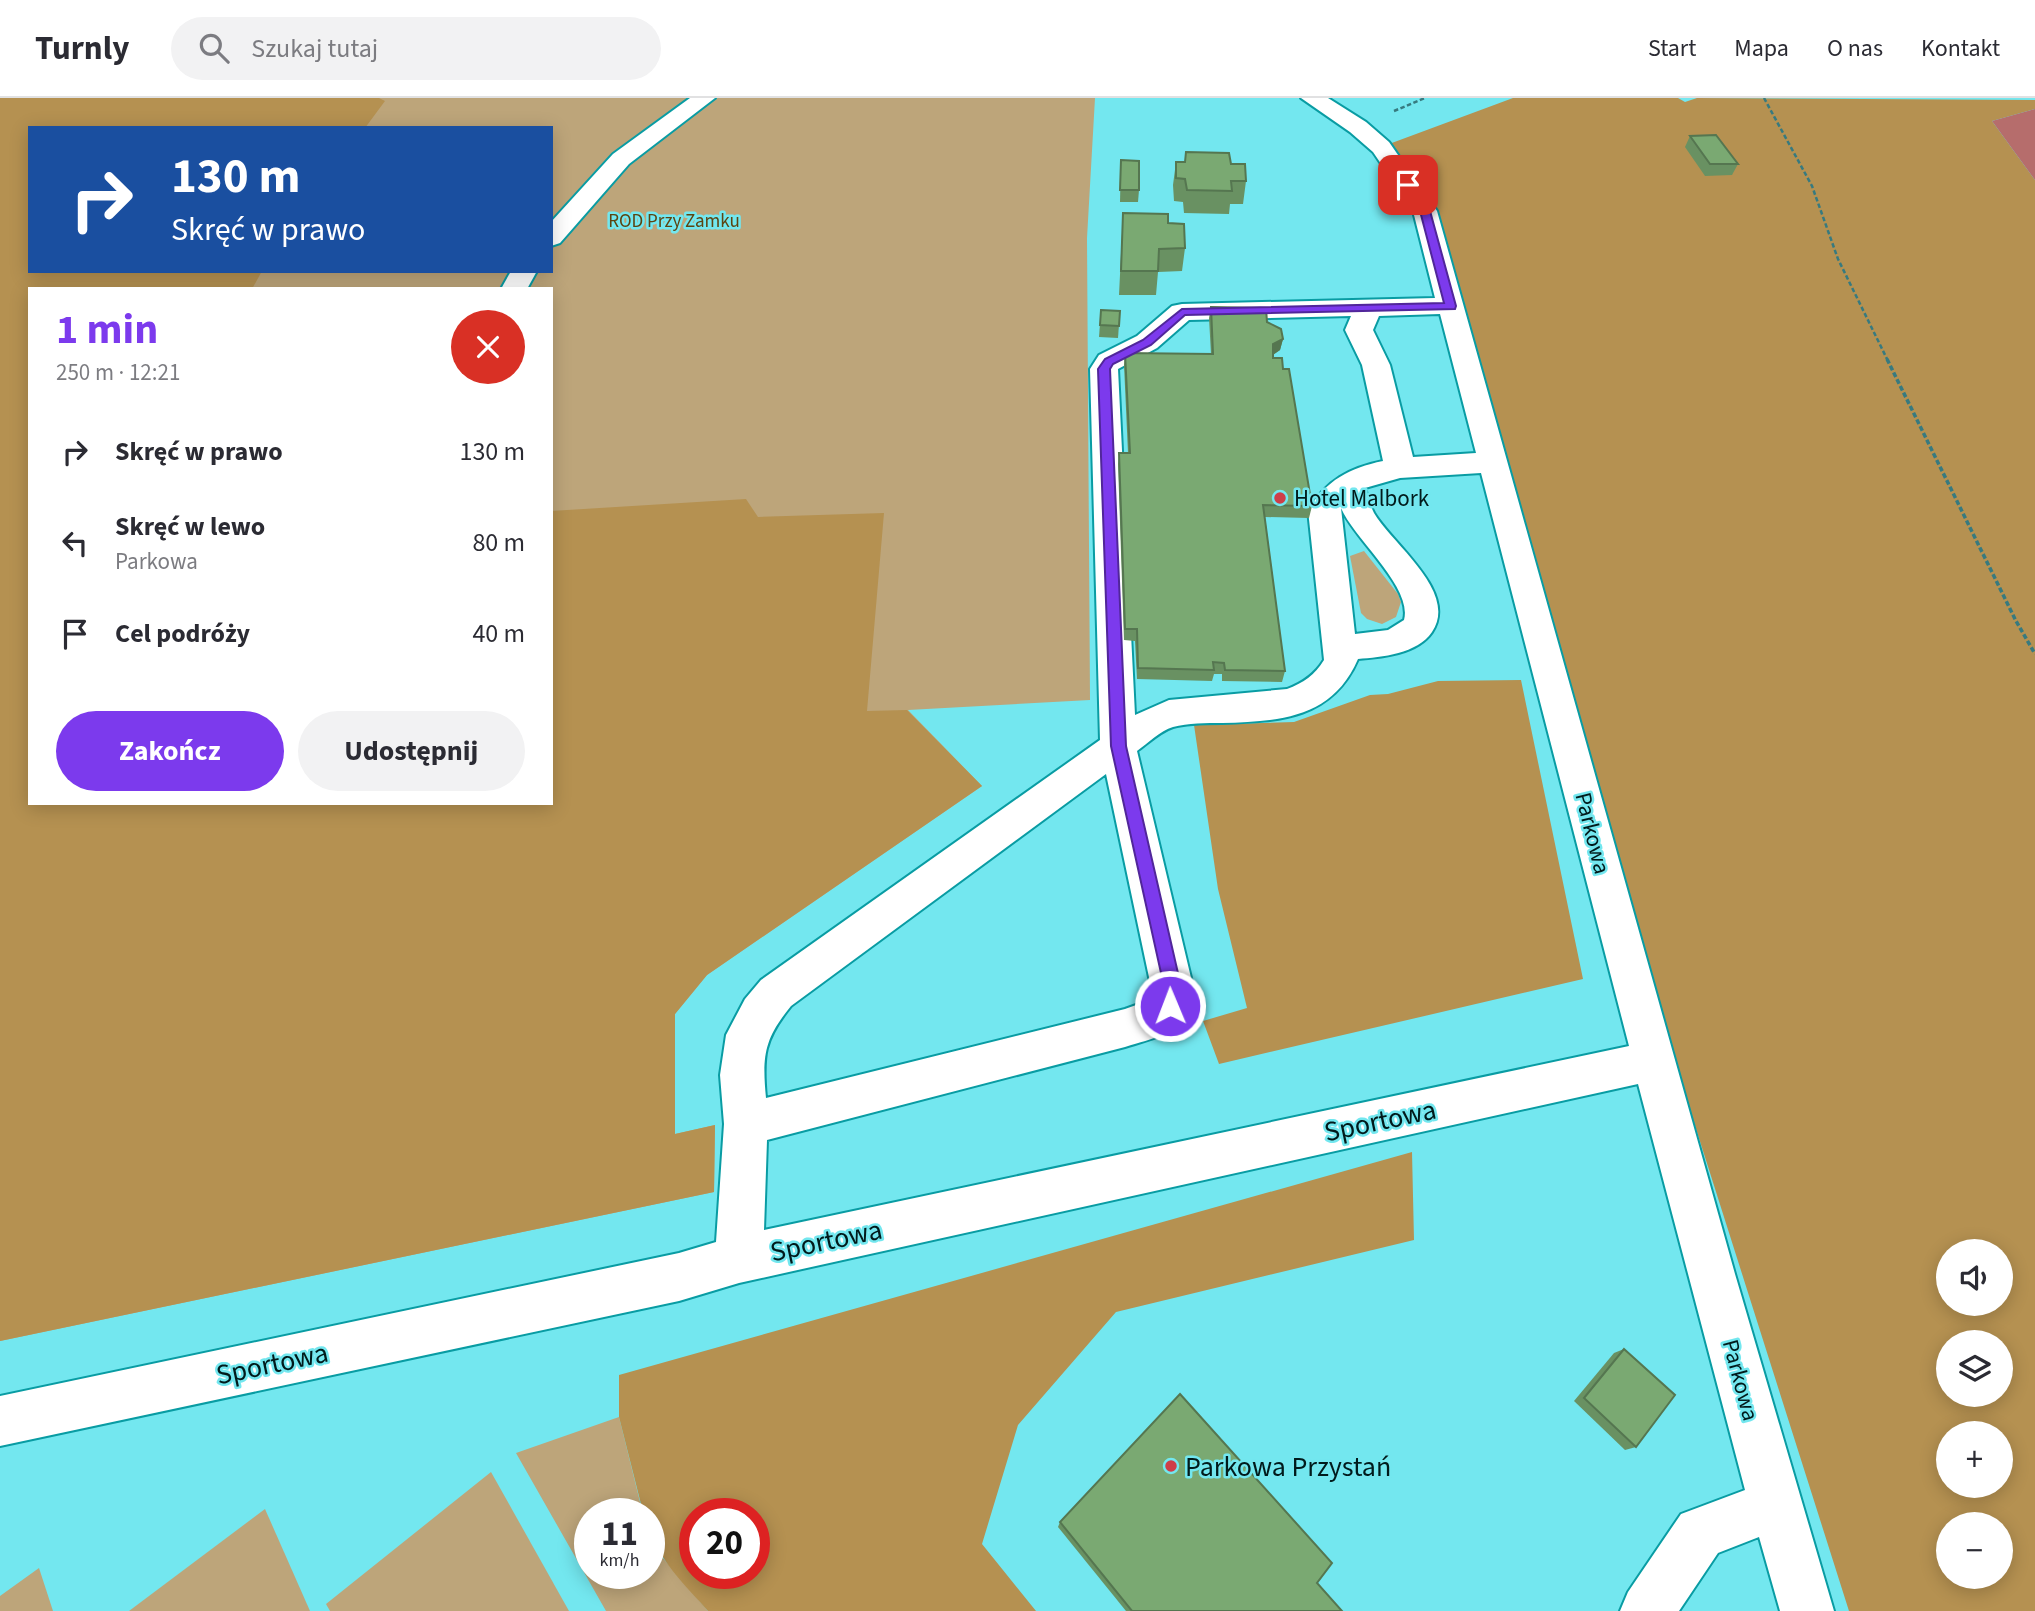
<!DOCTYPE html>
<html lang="pl">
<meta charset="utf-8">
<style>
body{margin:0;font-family:"Source Sans 3",sans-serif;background:#f2f2f3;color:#2b2b33;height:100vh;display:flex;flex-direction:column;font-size:26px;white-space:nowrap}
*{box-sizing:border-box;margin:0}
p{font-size:23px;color:#7c7c81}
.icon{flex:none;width:38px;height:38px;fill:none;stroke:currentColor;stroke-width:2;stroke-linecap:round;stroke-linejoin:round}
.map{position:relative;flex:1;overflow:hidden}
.panel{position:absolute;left:28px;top:189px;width:525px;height:518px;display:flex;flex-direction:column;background:#fff;border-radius:0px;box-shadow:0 4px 18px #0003}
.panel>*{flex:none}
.top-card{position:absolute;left:28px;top:28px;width:525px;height:147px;border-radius:0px;box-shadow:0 4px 18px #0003;background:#1a4fa0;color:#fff;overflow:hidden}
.tools{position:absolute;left:1936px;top:1141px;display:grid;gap:14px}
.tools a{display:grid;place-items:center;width:77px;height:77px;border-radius:50%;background:#fff;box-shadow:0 4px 18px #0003;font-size:35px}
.speed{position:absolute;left:574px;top:1400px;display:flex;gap:14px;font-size:35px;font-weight:700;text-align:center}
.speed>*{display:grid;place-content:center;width:91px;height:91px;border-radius:50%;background:#fff;box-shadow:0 4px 18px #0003;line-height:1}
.speed small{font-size:18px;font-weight:400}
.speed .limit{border:10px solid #d22;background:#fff;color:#111}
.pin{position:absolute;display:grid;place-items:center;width:60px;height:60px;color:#fff;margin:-30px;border-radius:14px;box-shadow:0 4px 10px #0006}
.me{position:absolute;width:77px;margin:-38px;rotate:359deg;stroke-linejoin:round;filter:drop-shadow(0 0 5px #0008)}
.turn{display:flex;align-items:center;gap:24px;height:147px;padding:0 28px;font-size:32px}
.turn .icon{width:91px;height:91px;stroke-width:2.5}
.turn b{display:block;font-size:49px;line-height:60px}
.round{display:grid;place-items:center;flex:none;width:74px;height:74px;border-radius:37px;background:#f2f2f3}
.headline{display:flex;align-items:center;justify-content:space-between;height:119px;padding:0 28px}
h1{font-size:42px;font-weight:700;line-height:52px;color:#7c3aed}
.primary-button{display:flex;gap:14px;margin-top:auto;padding:14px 28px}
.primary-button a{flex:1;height:80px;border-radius:42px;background:#7c3aed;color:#fff;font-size:28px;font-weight:700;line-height:80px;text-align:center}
.primary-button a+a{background:#f2f2f3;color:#2b2b33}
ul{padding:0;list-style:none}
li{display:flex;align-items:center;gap:21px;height:91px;padding:0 28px}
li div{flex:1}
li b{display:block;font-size:26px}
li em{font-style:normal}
header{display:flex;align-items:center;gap:42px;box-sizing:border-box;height:98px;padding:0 35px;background:#fff;border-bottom:2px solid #e1e1e2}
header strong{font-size:33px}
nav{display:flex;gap:38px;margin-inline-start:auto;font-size:24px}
.search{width:490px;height:63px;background:#f2f2f3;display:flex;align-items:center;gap:18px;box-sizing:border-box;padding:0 24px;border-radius:38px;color:#7c7c81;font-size:26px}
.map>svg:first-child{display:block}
.green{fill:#bda57a;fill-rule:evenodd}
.forest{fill:#b59151;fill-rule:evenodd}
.water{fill:#b66d6c}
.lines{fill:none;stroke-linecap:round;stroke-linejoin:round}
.minor-casing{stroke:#099ca3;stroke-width:4}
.path-far1{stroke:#377a7f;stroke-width:2.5;stroke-dasharray:4.5 2.5;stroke-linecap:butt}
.path{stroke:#377a7f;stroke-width:3.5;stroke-dasharray:5 2.5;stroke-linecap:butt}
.minor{fill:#fff;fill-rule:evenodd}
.wall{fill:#699162}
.shaded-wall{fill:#557650}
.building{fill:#7aa972;stroke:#557650;stroke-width:2}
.route{fill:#7c3aed;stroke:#51269a;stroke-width:2}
.poi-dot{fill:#ce3e48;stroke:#73e7ef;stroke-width:2.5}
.labels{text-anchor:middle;stroke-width:5;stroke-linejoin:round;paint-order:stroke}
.far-park-label{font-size:19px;fill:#5d4411;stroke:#73e7ef}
.poi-label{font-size:23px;fill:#011a1b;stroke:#73e7ef;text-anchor:start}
.street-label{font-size:23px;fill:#011a1b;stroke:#73e7ef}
.near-street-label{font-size:28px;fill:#011a1b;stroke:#73e7ef}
.near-poi-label{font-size:28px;fill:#011a1b;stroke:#73e7ef;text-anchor:start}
</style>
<header>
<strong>Turnly</strong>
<div class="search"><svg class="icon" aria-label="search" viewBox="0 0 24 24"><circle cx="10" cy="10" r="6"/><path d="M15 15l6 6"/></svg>Szukaj tutaj</div>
<nav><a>Start</a><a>Mapa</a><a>O nas</a><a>Kontakt</a></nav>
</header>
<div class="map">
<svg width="2035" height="1513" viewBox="0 0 2035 1513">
<rect width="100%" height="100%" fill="#73e7ef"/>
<g class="green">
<path d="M0,0H1095L1087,140L1090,602L908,612L982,688L707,877L675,916V1036L715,1027L714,1094L0,1243ZM30,30H551V173H30ZM30,191H551V705H30Z"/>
<polygon points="1364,453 1398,496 1401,504 1396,519 1382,526 1367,521 1361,515 1350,458"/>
<polygon points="619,1319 643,1416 590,1416 590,1475 649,1475 649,1430 662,1459 708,1513 606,1513 516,1355"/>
<polygon points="491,1374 569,1513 330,1513 326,1506"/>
<polygon points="265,1411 310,1513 129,1513"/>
<polygon points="39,1470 53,1513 0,1513 0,1498"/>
</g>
<g class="forest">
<polygon points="0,0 379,0 385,3 365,30 30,30 30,173 262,173 252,191 30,191 30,705 551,705 551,413 746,401 758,419 884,415 867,613 907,612 982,688 707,877 675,916 675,1036 715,1027 714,1094 0,1243"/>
<path d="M1513,0H1678L1685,4L1697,0L2035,2V11L1992,23L2035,82V1513H1849L1546,558L1435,150L1381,49ZM1948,1153H2000V1206H1948ZM1948,1244H2000V1297H1948ZM1948,1335H2000V1388H1948ZM1948,1426H2000V1479H1948Z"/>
<polygon points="1521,582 1583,881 1219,966 1203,923 1247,910 1218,791 1194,627 1294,624 1370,597 1388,596 1438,583"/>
<path d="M1412,1054L1414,1142L1116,1214L1018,1327L982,1446L1036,1513H708C684,1485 649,1455 649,1416L643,1414L619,1319V1277ZM695,1416H754V1475H695Z"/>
</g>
<polygon class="water" points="2035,11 2035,82 1992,23"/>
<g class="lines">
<g class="minor-casing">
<g id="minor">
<polygon points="690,0 715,0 629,66 560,145 551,148 551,124 613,56"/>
<path d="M1301,0H1328L1366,24L1389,44L1437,113L1735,1176L1834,1513H1780L1759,1439L1718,1455L1679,1513H1620L1628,1494L1681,1416L1745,1392L1638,986L739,1185L679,1203L0,1348V1298L679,1155L716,1144L724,1026L720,977L726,937L745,901L761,882L1100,642L1090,271L1099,257L1137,238L1172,208L1182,206L1435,200L1413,113L1373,54L1350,34ZM1440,216L1476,355L1413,359L1390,267L1373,232L1379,218ZM1351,218L1345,232L1362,267L1383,363C1349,370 1327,382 1308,412L1324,562C1315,577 1303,585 1287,591L1169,602L1135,617L1118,271L1157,250L1189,222ZM1481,375L1629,948L764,1132L767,1042L1125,949C1168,936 1188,934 1192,884L1137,653C1148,645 1160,633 1173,629C1188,625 1206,625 1222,625C1280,623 1332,621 1358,561C1382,559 1417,556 1432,534C1459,494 1392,446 1374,415C1370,407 1367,398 1365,390L1400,380ZM1341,410C1354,441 1413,489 1404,522L1388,532L1355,536ZM1106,676L1150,884L1149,899L1139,906L1125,911L766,1000C762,958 764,941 791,908Z"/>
<polygon points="511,173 537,173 527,191 501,191"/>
</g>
</g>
<g class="path-far1">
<polyline points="1764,0 1812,88 1838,161 1888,263"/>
<polyline points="1394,13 1425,0"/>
</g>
<polyline class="path" points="1887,261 2016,523 2035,556"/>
<use href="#minor" class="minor"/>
</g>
<g class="wall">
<polygon points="1690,38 1738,66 1732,77 1705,78 1685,49"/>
<polygon points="1121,62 1139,92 1138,104 1120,104"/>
<polygon points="1176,64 1231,66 1246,83 1243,106 1230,106 1229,116 1184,115 1183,104 1174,103 1173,87"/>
<polygon points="1123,115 1168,125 1185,150 1182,173 1158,174 1156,197 1119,197"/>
<polygon points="1211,209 1267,224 1283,241 1280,252 1273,257 1273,260 1312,408 1309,420 1265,419 1285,573 1282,584 1222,583 1222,576 1214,576 1212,583 1137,581 1135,543 1124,542 1118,366 1119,355 1128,355 1124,267 1125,255 1211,256 1209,220"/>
<polygon points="1101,212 1120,213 1118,240 1099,239"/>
<polygon points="1624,1251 1636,1349 1625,1352 1574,1303 1614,1255"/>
<polygon points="1060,1424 1317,1485 1342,1513 1126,1513 1058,1429"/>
</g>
<polygon class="shaded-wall" points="1283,241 1280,252 1271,258 1273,246"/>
<g class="building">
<polygon points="1716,37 1738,66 1710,66 1690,38"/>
<polygon points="1186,54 1229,55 1231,66 1245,66 1246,83 1231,83 1232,93 1187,92 1185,81 1176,80 1176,64 1185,64"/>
<polygon points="1121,62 1139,63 1139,92 1120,92"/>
<polygon points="1123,115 1168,116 1168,125 1184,126 1185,150 1159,151 1158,173 1121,173"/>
<polygon points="1211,209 1266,210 1267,224 1281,231 1283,241 1273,246 1273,260 1282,260 1283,271 1289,271 1312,408 1263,407 1285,573 1225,572 1224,565 1213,564 1214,572 1138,570 1137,531 1125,531 1119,355 1130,355 1125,255 1213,256"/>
<polygon points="1101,212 1120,213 1119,228 1100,227"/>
<polygon points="1624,1251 1675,1297 1636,1349 1584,1300"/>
<polygon points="1180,1296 1332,1465 1317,1485 1342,1513 1132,1513 1060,1424"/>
</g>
<polygon class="route" points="1405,85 1412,85 1430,113 1456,208 1455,211 1185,217 1151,247 1113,266 1110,271 1126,648 1180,884 1176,914 1170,916 1163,914 1161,908 1163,884 1111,648 1098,271 1105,261 1143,242 1182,211 1444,205 1420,113 1403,87"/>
<g class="poi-dot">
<circle cx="1280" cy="400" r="7"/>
<circle cx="1171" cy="1368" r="7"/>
</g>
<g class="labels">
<g class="far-park-label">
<text x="674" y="129">ROD Przy Zamku</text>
</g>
<g class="poi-label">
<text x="1294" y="408">Hotel Malbork</text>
</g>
<g class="street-label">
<text transform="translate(1593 735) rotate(76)" y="8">Parkowa</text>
<text transform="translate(1741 1282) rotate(75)" y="8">Parkowa</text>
</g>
<g class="near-street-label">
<text transform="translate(1380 1022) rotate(-12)" y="10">Sportowa</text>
<text transform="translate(826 1142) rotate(-12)" y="10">Sportowa</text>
<text transform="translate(272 1265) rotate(-12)" y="10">Sportowa</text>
</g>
<g class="near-poi-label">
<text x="1185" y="1378">Parkowa Przystań</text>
</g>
</g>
</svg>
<div class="tools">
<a><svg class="icon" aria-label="sound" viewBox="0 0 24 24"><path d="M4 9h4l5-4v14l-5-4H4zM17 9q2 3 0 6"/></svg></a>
<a><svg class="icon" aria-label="layers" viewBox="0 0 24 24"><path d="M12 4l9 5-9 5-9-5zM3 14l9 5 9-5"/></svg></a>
<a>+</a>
<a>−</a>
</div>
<div class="speed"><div>11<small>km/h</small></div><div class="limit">20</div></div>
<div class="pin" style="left:1408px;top:87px;background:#d93025"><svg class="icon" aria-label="arrive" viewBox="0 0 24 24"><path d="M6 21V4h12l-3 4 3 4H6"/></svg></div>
<svg class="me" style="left:1170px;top:908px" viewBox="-20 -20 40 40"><circle r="17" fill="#7c3aed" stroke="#fff" stroke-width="3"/><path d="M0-11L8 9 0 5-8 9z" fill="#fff"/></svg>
<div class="top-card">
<div class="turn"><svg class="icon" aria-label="right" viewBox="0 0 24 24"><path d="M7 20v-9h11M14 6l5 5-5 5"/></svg><div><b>130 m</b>Skręć w prawo</div></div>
</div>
<section class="panel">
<div class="headline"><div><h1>1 min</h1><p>250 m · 12:21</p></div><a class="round" style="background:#d93025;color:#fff"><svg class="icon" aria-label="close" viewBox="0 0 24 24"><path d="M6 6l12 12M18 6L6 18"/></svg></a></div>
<ul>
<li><svg class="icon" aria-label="right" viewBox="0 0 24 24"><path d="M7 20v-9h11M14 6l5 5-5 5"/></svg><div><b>Skręć w prawo</b></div><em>130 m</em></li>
<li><svg class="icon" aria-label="left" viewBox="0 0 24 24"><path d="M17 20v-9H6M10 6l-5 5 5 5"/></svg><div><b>Skręć w lewo</b><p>Parkowa</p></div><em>80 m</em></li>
<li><svg class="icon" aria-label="arrive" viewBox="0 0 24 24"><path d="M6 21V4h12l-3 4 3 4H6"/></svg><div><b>Cel podróży</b></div><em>40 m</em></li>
</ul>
<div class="primary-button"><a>Zakończ</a><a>Udostępnij</a></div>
</section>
</div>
